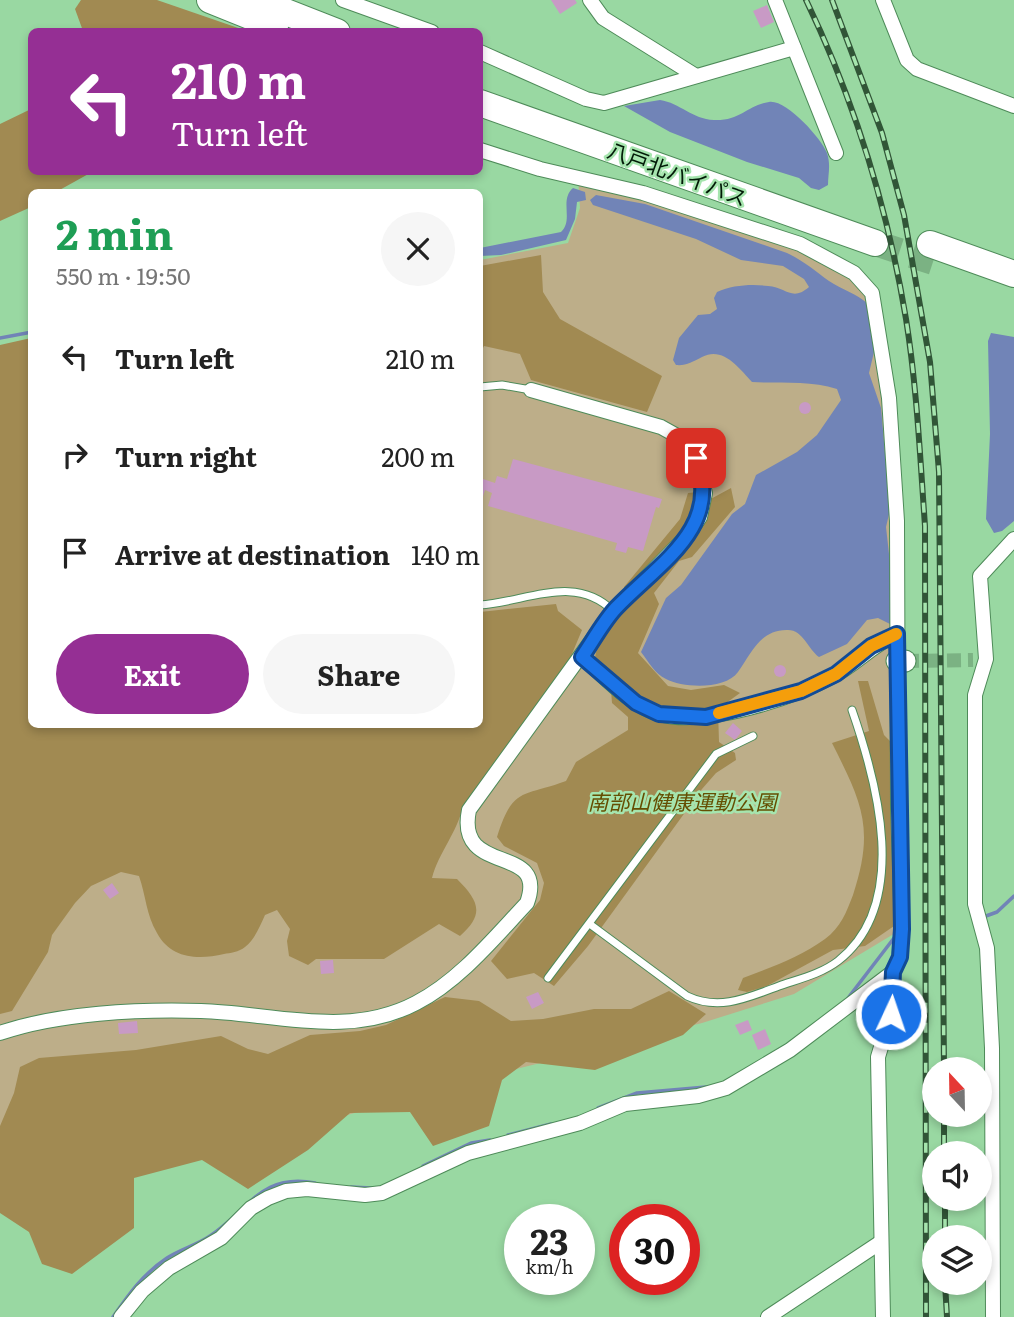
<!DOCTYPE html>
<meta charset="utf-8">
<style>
body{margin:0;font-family:Literata,"Noto Sans JP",serif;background:#f6f6f6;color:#222;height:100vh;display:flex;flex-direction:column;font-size:26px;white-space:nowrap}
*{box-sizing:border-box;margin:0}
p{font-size:23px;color:#767676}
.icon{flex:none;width:38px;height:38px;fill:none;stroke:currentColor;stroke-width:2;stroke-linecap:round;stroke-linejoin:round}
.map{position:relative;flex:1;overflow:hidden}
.side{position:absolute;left:28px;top:189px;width:455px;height:539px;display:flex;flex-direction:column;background:#fff;border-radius:10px;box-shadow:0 4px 10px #0003}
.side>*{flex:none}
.top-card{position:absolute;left:28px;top:28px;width:455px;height:147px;border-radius:10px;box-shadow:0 4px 10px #0003;background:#952f94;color:#fff;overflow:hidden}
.needle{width:46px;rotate:338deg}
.fabs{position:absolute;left:922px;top:1057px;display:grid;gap:14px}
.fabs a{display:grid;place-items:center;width:70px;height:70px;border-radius:50%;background:#fff;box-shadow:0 4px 10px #0003;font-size:35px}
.speed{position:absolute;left:504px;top:1204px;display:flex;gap:14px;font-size:35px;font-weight:700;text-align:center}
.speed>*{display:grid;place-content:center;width:91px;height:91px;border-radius:50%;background:#fff;box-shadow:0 4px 10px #0003;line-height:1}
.speed small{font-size:18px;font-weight:400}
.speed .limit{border:10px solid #d22;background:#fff;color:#111}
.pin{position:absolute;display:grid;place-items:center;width:60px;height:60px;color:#fff;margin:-30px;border-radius:14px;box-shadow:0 4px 10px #0006}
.me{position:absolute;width:77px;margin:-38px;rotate:3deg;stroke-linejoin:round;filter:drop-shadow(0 0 5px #0008)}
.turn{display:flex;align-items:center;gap:24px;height:147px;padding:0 28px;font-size:32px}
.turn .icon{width:91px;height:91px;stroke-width:2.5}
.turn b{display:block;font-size:49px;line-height:60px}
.round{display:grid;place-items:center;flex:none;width:74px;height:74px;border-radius:37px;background:#f6f6f6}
.headline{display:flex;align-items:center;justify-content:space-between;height:119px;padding:0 28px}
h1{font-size:42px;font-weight:700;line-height:52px;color:#1e9e55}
.primary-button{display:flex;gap:14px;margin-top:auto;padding:14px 28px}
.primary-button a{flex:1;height:80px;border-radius:42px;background:#952f94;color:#fff;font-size:28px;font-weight:700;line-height:80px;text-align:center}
.primary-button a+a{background:#f6f6f6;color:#222}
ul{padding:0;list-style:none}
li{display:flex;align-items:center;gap:21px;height:98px;padding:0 28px}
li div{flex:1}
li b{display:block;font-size:26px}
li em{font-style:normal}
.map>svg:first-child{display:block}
.green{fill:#bdae89}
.forest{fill:#a18a52}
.water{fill:#7184b7}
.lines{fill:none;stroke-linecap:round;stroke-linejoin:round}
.stream{stroke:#7184b7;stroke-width:3.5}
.building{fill:#c89ac5}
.street-tunnel{stroke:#7bb283;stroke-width:14;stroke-dasharray:14 7;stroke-linecap:butt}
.highway-tunnel{stroke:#7bb283;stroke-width:26;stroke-dasharray:26 13;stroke-linecap:butt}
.lane-casing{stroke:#4e8b59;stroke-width:9}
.street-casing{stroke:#4e8b59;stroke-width:16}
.secondary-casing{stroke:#4e8b59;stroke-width:23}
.highway-casing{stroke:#4e8b59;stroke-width:28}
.lane{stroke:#fff;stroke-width:7}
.street{stroke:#fff;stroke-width:14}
.secondary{stroke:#fff;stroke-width:21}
.highway{stroke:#fff;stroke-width:26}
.rail-casing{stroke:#315537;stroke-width:6}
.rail{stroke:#a6e5ae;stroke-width:3.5;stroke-dasharray:10;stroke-linecap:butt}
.route-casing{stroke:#114b97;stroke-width:18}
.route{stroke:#1a73e8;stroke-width:12}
.slow{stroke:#f59e0b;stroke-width:12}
.labels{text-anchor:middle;stroke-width:5;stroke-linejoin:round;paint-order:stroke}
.street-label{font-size:21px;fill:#021a07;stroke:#a6e5ae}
.park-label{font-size:21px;font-style:italic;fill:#654e02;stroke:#a6e5ae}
</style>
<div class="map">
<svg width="1014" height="1317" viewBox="0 0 1014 1317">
<rect width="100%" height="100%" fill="#99d8a2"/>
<polygon class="green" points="578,176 800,244 865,282 889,398 902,929 794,994 702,1023 504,1072 329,1120 0,1169 0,435 32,724 480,724 480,260 568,243 580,208"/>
<g class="forest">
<polygon points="81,0 157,0 247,31 83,31 75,9"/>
<polygon points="31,109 32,172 92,172 56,192 32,192 31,207 0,221 0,124"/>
<polygon points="541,255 543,292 560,319 662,376 647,412 531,380 520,354 484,346 480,354 480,266"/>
<path d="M31,338L32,724H480V612L556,604L558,611L582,630L569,661L463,806C457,833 439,852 432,878L457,879C479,901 485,914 460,936L439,924L384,959H316L308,965L289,956L287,941L290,929L277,910L265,915C260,926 255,939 245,947C239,952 230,953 224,954C198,960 171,959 157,933C146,914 146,896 139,876L121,872L91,886L75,903L52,935L48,952L12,1011L0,1014V345Z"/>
<path d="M731,488L735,507L692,557L679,561L654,593L659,604L638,653L668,686L691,690L724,685L740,693L718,709L719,742L735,753L736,760L716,773L702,789L588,946L554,986L534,973L507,979L491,961L540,900L544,883L537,863L504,846L497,837C513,786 523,797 566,781L576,762L628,730V717L612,703L610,677L595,661C595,639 616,617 631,603L624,587L680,519L688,493L698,492L707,501Z"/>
<path d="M858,681H868L884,735L893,744L894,926L865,946L833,950L767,986L747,992L738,990L743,978C772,967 800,957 825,939C841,927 846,913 853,895C875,828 862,803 832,743L869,731Z"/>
<polygon points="669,991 706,1014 683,1035 595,1070 526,1062 502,1080 489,1126 433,1146 410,1112 350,1113 308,1150 248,1189 202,1160 134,1178 134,1228 72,1274 42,1264 29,1232 0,1213 0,1126 14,1093 20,1067 39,1058 136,1050 221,1036 248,1049 268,1054 310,1035 360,1031 386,1025 445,997 479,1001 511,1021 543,1019 594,1009 631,1009"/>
</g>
<g class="water">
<path d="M660,100C680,103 692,119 714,120C741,121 747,105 769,102C786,99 821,138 827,153C831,165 828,174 828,185L819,190L811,188L799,178L747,162L670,132L624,106Z"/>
<path d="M573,188L585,192L586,200L577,202L575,219L566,240L501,255L480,256V248L561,232C574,220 559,200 573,188Z"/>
<path d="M596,195L645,204L787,253C804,261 815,271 829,281C842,290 856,293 868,304L874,352L869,373L881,408L890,510L886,527L891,572L890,624L878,618L867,620L847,644L819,657C808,649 803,630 788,630C760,629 751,654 738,672C725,690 683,688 666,679C655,674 648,661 641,652L666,598L681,585L732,514L745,504L756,475L797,452L817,435L841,400L837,389C810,380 781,384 752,382C739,368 723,346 702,357C692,362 686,366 676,365L673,360L679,338L698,315L710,314L717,309L714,298L717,292C733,285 751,284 768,286C786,287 792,302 809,287L804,279L783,266L741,260L696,239L593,205L590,200Z"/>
<polygon points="991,333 1014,337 1014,521 1002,531 994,533 986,519 990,434 988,341"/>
</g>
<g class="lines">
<g class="stream">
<polyline points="0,338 32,332"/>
<polyline points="986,916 997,912 1014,896"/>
<polyline points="848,998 894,938"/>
<polyline points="598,1108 637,1093 706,1087"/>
<polyline points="508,1135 551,1124"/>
<polyline points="423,1166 471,1143 490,1140"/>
<polyline points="351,1187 371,1188"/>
<path d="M113,1317C129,1294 143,1274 167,1258C181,1249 197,1245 210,1236C247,1212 261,1172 315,1183"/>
</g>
</g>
<g class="building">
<polygon points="551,0 575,0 577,3 560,14"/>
<polygon points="767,5 774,22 761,28 753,11"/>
<circle cx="805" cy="408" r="6"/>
<polygon points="513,459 662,499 659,508 656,507 643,551 628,547 626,553 615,550 617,543 488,506 492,493 485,490 480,506 480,478 495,483 497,476 507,479"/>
<circle cx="780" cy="671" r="6"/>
<polygon points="733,723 742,731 735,740 725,733"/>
<polygon points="112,883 119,893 110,899 103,890"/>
<polygon points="333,960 334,973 321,974 320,961"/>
<polygon points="538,992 544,1003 532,1009 526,997"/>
<polygon points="748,1020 752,1030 740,1035 735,1025"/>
<polygon points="137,1021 138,1033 119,1034 118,1023"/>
<polygon points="765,1029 771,1044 758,1050 752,1035"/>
</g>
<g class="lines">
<polyline class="street-tunnel" points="905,661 973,660"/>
<polyline class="highway-tunnel" points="875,243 933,262"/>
<g class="lane-casing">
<g id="lane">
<polyline points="480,387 502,385 531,390"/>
<path d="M480,605C526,602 575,573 613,611"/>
<path d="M591,925L687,996C719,1011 747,998 779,986C799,979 821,974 838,961C911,904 877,782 852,710"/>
<polyline points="548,978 716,754 753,736"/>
</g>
</g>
<g class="street-casing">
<g id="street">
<polyline points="343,0 432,32"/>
<polyline points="590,0 603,18 696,76"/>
<polyline points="775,0 836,153"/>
<polyline points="883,0 907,60 917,69 1014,106"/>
<polyline points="480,52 586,99 604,103 794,48"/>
<polyline points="480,150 540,169 643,193 800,244 854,273 872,293 889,398 897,521 898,806 902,929 900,957 893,972 891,1014 878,1057 883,1317"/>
<path d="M582,657C604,676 630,706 659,714C706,727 793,698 835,675C857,663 871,646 897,634"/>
<path d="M0,1033C58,1013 139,1009 201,1011C273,1013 348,1039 416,1003C459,981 494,938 527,903C549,842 455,878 469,810L613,611L687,536L700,517L705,493L696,458L679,437L661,427L531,390"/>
<polyline points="121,1317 142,1291 169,1268 221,1238 251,1208 268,1198 286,1191 307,1189 365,1195 382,1193 468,1153 580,1123 625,1104 698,1096 726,1088 790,1050 893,972"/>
<polyline points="768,1317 881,1242"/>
<polyline points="993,1317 992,1048 987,948 975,904 975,695 986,659 980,576 1014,539"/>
</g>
</g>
<g class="secondary-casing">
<polyline id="secondary" points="897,661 905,661"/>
</g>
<g class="highway-casing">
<g id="highway">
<polyline points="210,0 275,26"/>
<polyline points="255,0 337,32"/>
<polyline points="480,103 875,243"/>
<polyline points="930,244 1014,274"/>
</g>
</g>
<use href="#lane" class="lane"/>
<use href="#street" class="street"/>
<use href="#secondary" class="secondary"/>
<use href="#highway" class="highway"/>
<g class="rail-casing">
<g id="rail">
<path d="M806,0C854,100 888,210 906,319C917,388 920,457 925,526L926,1317"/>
<polyline points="832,0 882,133 904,215 930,362 939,472 944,1069"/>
<polyline points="944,1115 944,1153"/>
<polyline points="945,1199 945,1237"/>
<polyline points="945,1283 947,1317"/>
</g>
</g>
<use href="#rail" class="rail"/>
</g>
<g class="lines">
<g class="route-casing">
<path id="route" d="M696,458C723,528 659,563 616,608C603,622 593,641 582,657L636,703L659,714L706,717L801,691L836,674L871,646L897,634L902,929L900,957L893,972L891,1014"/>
</g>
<use href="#route" class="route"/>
<polyline class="slow" points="719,713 801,691 836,674 871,646 896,634"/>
</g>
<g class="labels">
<g class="street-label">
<text transform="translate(677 175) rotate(20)" y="7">八戸北バイパス</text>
</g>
<g class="park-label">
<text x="682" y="810">南部山健康運動公園</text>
</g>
</g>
</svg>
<div class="fabs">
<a><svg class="needle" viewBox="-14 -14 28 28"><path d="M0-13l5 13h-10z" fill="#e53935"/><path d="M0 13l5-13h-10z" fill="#767676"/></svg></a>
<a><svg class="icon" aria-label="sound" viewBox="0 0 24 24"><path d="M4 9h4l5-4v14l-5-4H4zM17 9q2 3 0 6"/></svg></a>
<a><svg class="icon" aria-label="layers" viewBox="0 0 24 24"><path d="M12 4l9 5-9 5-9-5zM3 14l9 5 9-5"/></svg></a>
</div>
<div class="speed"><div>23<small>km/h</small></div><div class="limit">30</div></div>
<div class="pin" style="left:696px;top:458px;background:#d93025"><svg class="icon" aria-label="arrive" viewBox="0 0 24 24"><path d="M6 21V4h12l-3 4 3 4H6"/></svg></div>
<svg class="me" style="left:891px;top:1014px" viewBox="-20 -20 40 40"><circle r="17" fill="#1a73e8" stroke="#fff" stroke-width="3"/><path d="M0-11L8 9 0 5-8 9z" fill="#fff"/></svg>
<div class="top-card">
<div class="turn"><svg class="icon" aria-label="left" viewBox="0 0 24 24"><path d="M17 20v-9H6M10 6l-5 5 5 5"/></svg><div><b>210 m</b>Turn left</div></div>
</div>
<section class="side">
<div class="headline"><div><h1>2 min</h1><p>550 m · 19:50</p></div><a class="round"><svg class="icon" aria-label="close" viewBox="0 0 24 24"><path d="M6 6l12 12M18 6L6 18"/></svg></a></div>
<ul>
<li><svg class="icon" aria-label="left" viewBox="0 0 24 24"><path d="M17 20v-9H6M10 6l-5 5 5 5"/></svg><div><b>Turn left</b></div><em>210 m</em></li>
<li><svg class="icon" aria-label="right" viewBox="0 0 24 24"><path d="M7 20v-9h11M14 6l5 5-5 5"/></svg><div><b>Turn right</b></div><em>200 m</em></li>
<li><svg class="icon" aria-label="arrive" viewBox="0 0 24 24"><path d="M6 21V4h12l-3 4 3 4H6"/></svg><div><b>Arrive at destination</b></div><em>140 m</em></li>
</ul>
<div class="primary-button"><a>Exit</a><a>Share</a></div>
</section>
</div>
